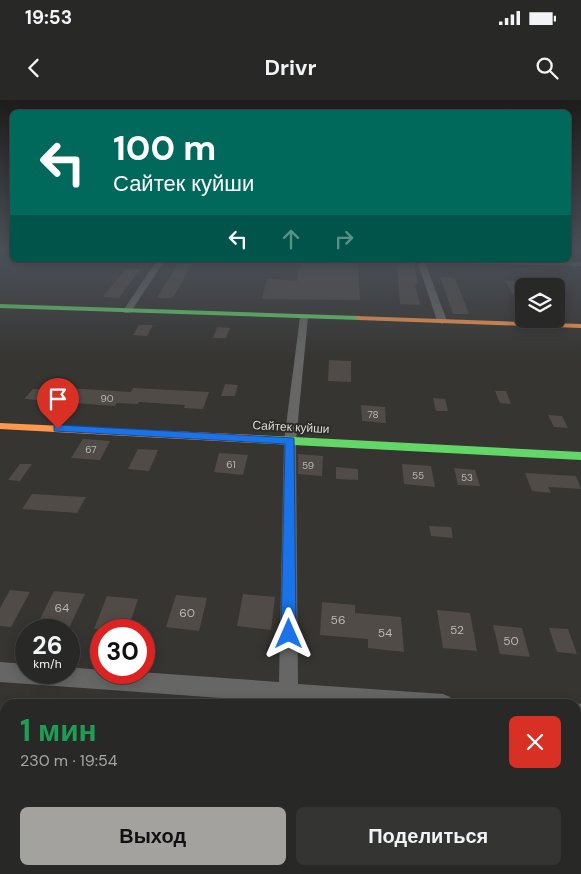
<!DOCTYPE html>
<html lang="ru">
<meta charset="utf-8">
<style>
body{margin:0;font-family:"DM Sans",sans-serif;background:#343432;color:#f1f3f6;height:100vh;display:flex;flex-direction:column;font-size:19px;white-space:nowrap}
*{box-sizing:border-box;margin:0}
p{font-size:16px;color:#a5a6a7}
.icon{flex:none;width:28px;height:28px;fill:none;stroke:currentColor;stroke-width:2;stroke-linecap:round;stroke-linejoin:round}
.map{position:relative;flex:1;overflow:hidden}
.details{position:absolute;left:0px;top:599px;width:581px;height:176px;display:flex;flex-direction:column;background:#282826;border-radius:15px 15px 0 0;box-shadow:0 2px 12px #0003,0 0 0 1px #444443}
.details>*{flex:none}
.banner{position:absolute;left:10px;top:10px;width:561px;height:152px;border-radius:8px;box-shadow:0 2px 12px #0003,0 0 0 1px #444443;background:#00695c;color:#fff;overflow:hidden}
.tools{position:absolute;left:515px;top:178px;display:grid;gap:10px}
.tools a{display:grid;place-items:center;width:50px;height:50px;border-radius:8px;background:#282826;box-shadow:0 2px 12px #0003,0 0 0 1px #444443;font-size:25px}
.speed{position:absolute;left:15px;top:519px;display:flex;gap:10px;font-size:25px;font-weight:700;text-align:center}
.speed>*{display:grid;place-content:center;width:65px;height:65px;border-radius:50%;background:#282826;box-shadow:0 2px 12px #0003,0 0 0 1px #444443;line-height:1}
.speed small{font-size:12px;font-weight:400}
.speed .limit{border:8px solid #d22;background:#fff;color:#111}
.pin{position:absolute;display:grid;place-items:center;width:42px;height:42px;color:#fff;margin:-51px -21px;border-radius:50% 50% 50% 0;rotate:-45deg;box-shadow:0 0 5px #0007}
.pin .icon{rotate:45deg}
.me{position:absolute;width:55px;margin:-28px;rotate:0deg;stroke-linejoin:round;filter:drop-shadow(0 0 4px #0008)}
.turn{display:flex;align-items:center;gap:18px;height:105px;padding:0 20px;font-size:22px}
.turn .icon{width:65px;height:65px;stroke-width:2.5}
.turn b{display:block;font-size:35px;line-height:42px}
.lanes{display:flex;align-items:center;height:48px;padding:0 20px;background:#0003;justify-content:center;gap:25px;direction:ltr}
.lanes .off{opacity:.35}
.round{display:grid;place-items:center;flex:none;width:52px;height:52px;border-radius:8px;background:#343432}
.headline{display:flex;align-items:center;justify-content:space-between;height:85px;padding:0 20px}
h1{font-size:30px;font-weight:700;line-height:38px;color:#1e9e55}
.button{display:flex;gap:10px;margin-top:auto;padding:10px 20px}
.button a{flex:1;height:58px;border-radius:8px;background:#a3a29f;color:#111;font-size:20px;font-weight:700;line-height:58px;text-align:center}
.button a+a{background:#343432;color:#f1f3f6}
.status{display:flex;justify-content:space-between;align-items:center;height:35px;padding:0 25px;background:#282826;direction:ltr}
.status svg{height:14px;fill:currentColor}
header{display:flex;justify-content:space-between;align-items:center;height:65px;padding:0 20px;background:#282826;font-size:22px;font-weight:700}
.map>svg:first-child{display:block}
.building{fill:#504b46}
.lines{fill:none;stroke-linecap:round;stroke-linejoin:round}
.street{fill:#666665;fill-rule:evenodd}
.fast{fill:#63d668;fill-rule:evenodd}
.slow{fill:#ff974d;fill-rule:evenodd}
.route{fill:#1a73e8;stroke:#114b97}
.labels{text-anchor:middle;stroke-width:4;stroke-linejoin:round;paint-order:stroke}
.number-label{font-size:10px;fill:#bab8b4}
.street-label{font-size:12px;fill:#dddcd9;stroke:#2e2c26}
.near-number-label{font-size:12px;fill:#bab8b4}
</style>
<div class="status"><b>19:53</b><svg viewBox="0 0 49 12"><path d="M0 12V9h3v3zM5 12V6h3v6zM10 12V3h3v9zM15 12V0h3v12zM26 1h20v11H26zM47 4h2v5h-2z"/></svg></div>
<header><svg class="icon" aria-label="back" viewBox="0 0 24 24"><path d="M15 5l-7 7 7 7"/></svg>Drivr<svg class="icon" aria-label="search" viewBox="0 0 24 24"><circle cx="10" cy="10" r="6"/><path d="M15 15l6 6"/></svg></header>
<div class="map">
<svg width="581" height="774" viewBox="0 0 581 774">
<rect width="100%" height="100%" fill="#363532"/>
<g class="building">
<polygon points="180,160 194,160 174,196 170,198 157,198"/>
<polygon points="300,162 358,164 360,200 262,199 267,179 297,181"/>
<polygon points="399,163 414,163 418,184 415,184 420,205 400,204 397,165 400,165"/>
<polygon points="126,169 140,169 119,198 103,197"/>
<polygon points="440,177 455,178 469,214 453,214"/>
<polygon points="505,181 524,182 524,215"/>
<polygon points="139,225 153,225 147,236 133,235"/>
<polygon points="217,227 230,228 226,238 213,238"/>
<polygon points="329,260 351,261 351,282 328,281"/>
<polygon points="225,284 238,285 235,296 221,296"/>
<polygon points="66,288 131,292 133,288 209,292 203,309 184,308 185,305 139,302 138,304 117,303 115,306 24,299 33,289 65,290"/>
<polygon points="495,291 506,291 511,304 500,303"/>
<polygon points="433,298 445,299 448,311 436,311"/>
<polygon points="361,305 385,307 386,323 362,321"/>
<polygon points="548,315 562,316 568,328 554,327"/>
<polygon points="83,339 110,341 100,360 71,358"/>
<polygon points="138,349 158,350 149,371 128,369"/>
<polygon points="219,353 248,355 243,375 214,372"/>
<polygon points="298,354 323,356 322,376 298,374"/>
<polygon points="20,364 32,364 20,381 8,380"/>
<polygon points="402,364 431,366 435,387 404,384"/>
<polygon points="336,367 358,369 358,380 336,379"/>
<polygon points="454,368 475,370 480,386 458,385"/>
<polygon points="525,373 576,376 581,389 548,387 551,393 532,391"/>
<polygon points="32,394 67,396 86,397 77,413 22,409"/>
<polygon points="429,426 451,427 453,438 431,436"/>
<polygon points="10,490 30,492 11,527 0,526 0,508"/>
<polygon points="54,491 85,494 70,526 38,523"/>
<polygon points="243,494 275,497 271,530 237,526"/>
<polygon points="176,495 207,498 199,531 166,527"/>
<polygon points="107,496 138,499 128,530 94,529"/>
<polygon points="322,502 355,505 355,513 401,517 404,552 368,548 368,539 320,535"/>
<polygon points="437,510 470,513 477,551 443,548"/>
<polygon points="493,525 522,528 530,557 500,554"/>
<polygon points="549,528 568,529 577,554 557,552"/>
</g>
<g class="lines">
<g class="street">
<polygon points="157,160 165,160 130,213 124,213 123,211"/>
<polygon points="417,160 581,162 581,166 425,162 447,221 442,224 437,221"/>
<polygon points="304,214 308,217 296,341 298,584 443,594 450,597 453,604 278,604 278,602 0,582 0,562 26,564 26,572 69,572 69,567 101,570 101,572 140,572 279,582 284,341 300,217"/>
<polygon points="576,603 581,604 581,624 576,623 576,604 574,604"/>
<polygon points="266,770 290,770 289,774 265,774"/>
</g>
<g class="fast">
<polygon points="0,204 359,216 363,218 359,220 0,208"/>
<polygon points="255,335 581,352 581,360 255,343 250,339"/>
</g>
<g class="slow">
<polygon points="356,216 581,224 581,228 359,220 355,218"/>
<polygon points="0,323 255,335 260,339 255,343 0,329"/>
</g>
</g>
<linearGradient id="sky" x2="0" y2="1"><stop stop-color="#1e1d1c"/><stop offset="0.58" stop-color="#4c515a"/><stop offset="1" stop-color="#4c515a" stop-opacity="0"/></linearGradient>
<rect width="581" height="259" fill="url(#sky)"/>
<polygon class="route" points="58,325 294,338 296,534 294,540 289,542 284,540 281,534 285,344 54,331 54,326"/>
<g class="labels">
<g class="number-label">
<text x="107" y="302">90</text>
<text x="373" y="318">78</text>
<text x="91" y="353">67</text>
<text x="231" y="368">61</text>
<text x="308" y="369">59</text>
<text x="418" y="379">55</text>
<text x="467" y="381">53</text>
</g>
<g class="street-label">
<text transform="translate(291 327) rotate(3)" y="4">Сайтек куйши</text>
</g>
<g class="near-number-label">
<text x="62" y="512">64</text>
<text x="187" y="517">60</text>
<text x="338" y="524">56</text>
<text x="457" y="534">52</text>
<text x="385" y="537">54</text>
<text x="511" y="545">50</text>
</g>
</g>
</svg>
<div class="tools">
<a><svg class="icon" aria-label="layers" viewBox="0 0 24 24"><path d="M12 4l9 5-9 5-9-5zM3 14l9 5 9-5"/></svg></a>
</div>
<div class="speed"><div>26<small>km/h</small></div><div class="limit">30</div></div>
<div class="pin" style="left:58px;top:329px;background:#d93025"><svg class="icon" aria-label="arrive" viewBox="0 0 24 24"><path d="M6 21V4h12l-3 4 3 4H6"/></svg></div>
<svg class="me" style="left:289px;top:534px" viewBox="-20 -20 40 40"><path d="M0-17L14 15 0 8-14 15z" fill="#1a73e8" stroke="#fff" stroke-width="4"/></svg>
<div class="banner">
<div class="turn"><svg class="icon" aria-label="left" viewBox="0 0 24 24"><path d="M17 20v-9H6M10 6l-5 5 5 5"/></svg><div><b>100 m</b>Сайтек куйши</div></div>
<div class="lanes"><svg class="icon" aria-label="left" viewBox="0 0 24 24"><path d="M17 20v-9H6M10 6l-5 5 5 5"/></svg><svg class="icon off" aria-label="ahead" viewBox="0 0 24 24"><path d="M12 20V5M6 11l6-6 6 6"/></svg><svg class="icon off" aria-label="right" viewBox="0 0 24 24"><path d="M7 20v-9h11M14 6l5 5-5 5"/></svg></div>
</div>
<section class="details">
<div class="headline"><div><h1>1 мин</h1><p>230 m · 19:54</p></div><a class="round" style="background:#d93025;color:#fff"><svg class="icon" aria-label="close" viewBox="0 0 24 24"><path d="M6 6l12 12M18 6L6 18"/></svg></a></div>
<div class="button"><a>Выход</a><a>Поделиться</a></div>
</section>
</div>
